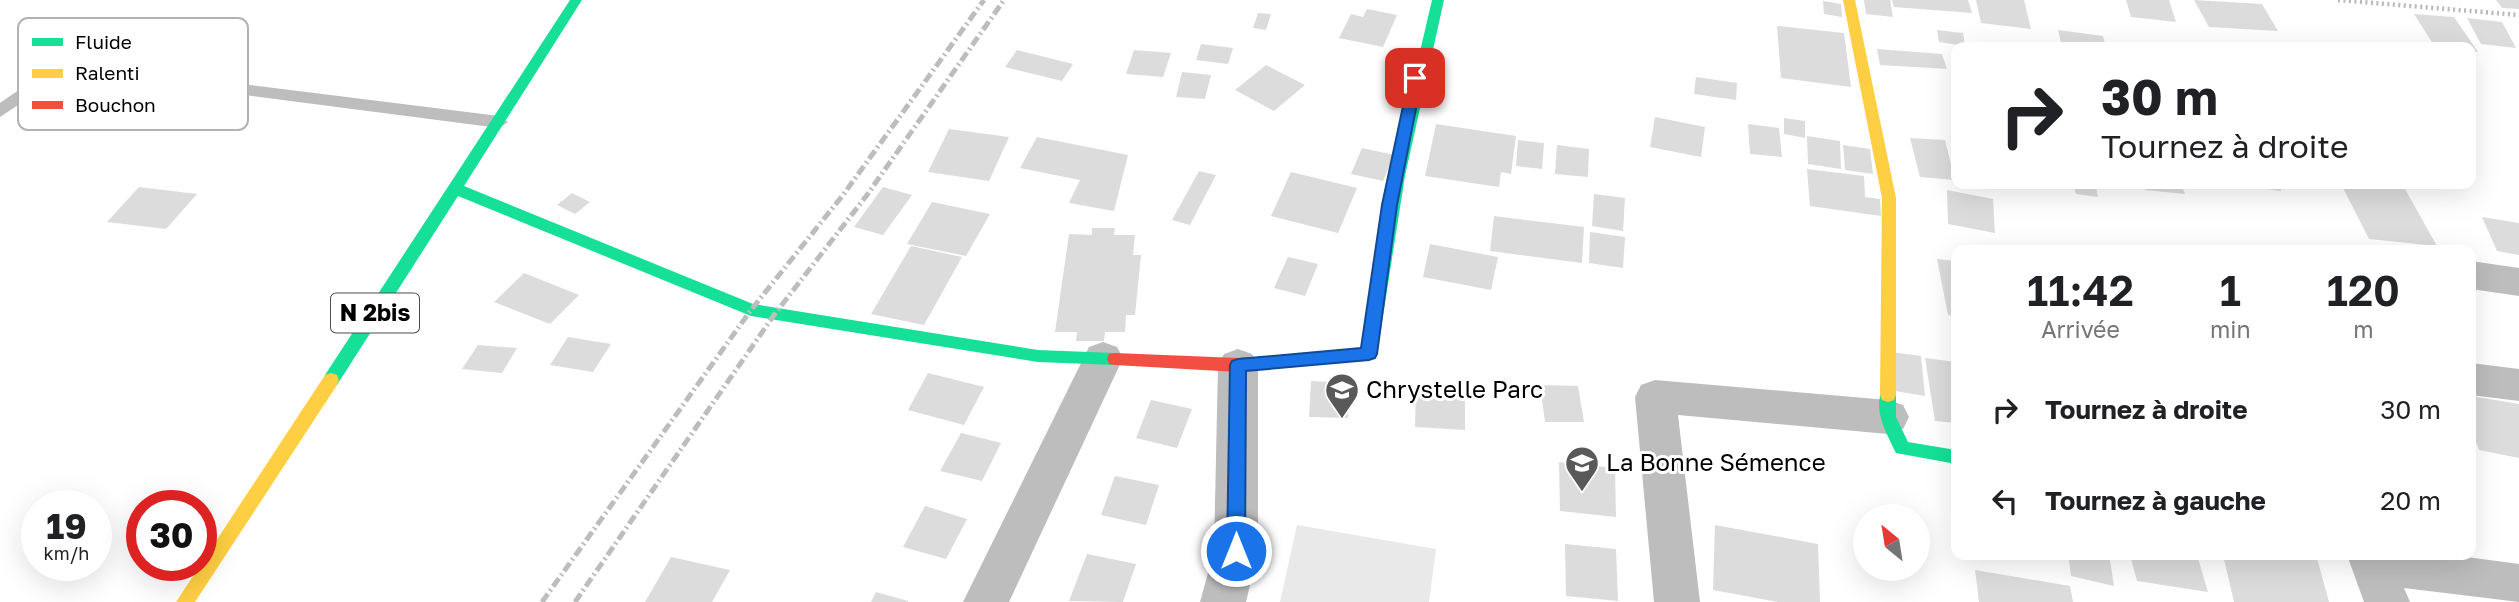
<!DOCTYPE html>
<html lang="fr">
<meta charset="utf-8">
<style>
body{margin:0;font-family:"Golos Text",sans-serif;background:#f2f2f2;color:#202124;height:100vh;display:flex;flex-direction:column;font-size:26px;white-space:nowrap}
*{box-sizing:border-box;margin:0}
p{font-size:23px;color:#757577}
.icon{flex:none;width:38px;height:38px;fill:none;stroke:currentColor;stroke-width:2;stroke-linecap:round;stroke-linejoin:round}
.map{position:relative;flex:1;overflow:hidden}
.sheet{position:absolute;left:1951px;top:245px;width:525px;height:315px;display:flex;flex-direction:column;background:#fff;border-radius:14px;box-shadow:0 7px 28px #0002}
.sheet>*{flex:none}
.guide{position:absolute;left:1951px;top:42px;width:525px;height:147px;border-radius:14px;box-shadow:0 7px 28px #0002;background:#fff;color:#202124;overflow:hidden}
.needle{width:46px;rotate:330deg}
.buttons{position:absolute;left:1853px;top:504px;display:grid;gap:14px}
.buttons a{display:grid;place-items:center;width:77px;height:77px;border-radius:50%;background:#fff;box-shadow:0 7px 28px #0002;font-size:35px}
.speed{position:absolute;left:21px;top:490px;display:flex;gap:14px;font-size:35px;font-weight:700;text-align:center}
.speed>*{display:grid;place-content:center;width:91px;height:91px;border-radius:50%;background:#fff;box-shadow:0 7px 28px #0002;line-height:1}
.speed small{font-size:18px;font-weight:400}
.speed .limit{border:10px solid #d22;background:#fff;color:#111}
.pin{position:absolute;display:grid;place-items:center;width:60px;height:60px;color:#fff;margin:-30px;border-radius:14px;box-shadow:0 4px 10px #0006}
.me{position:absolute;width:77px;margin:-38px;rotate:0deg;stroke-linejoin:round;filter:drop-shadow(0 0 5px #0008)}
.turn{display:flex;align-items:center;gap:24px;height:147px;padding:0 35px;font-size:32px}
.turn .icon{width:91px;height:91px;stroke-width:2.5}
.turn b{display:block;font-size:49px;line-height:60px}
.eta{display:flex;justify-content:space-evenly;align-items:center;height:119px;text-align:center}
.eta b{font-size:42px;font-weight:600;line-height:49px}
ul{padding:0;list-style:none}
li{display:flex;align-items:center;gap:21px;height:91px;padding:0 35px}
li div{flex:1}
li b{display:block;font-size:26px}
li em{font-style:normal}
.map>svg:first-child{display:block}
.green{fill:#e9e9e9}
.building{fill:#dcdcdc}
.lines{fill:none;stroke-linecap:round;stroke-linejoin:round}
.path{stroke:#b8b8b8;stroke-width:4.5;stroke-dasharray:2 3.5;stroke-linecap:butt}
.lane{fill:#bdbdbd;fill-rule:evenodd}
.street{fill:#bdbdbd;fill-rule:evenodd}
.fast{fill:#16e098;fill-rule:evenodd}
.slow{fill:#ffcf43;fill-rule:evenodd}
.jam{fill:#f24e42;fill-rule:evenodd}
.rail{stroke:#bdbdbd;stroke-width:5;stroke-dasharray:10 3.5 2 3.5;stroke-linecap:butt}
.route{fill:#1a73e8;stroke:#114b97;stroke-width:2}
.labels{text-anchor:middle;stroke-width:6;stroke-linejoin:round;paint-order:stroke}
.shield{fill:#fff;stroke:#4c4c4c;stroke-width:2}
.shield-label{font-size:23px;font-weight:bold;fill:#000}
.poi-label{font-size:24px;fill:#000;stroke:#fff;text-anchor:start}
.key{fill:#fff;stroke:#b2b2b2;stroke-width:2}
.key-label{font-size:19px;fill:#000}
</style>
<div class="map">
<svg width="2519" height="602" viewBox="0 0 2519 602">
<rect width="100%" height="100%" fill="#fff"/>
<polygon class="green" points="1297,525 1436,549 1429,602 1280,602"/>
<g class="building">
<polygon points="1864,0 1890,0 1893,17 1866,14"/>
<polygon points="1892,0 1968,0 1972,13 1894,7"/>
<polygon points="1976,0 2024,0 2031,29 1981,23"/>
<polygon points="2126,0 2169,0 2176,22 2131,17"/>
<polygon points="2194,0 2262,4 2278,31 2209,27"/>
<polygon points="2496,0 2519,0 2519,9 2502,8"/>
<polygon points="1823,1 1841,4 1842,17 1824,14"/>
<polygon points="1367,9 1397,15 1383,47 1339,38 1351,14 1363,17"/>
<polygon points="1258,13 1271,14 1266,30 1253,28"/>
<polygon points="2414,14 2454,17 2478,52 2471,51 2471,47 2435,47"/>
<polygon points="2467,18 2502,22 2516,48 2481,44"/>
<polygon points="1777,26 1844,33 1851,87 1781,78"/>
<polygon points="1937,30 1963,33 1965,46 1939,42"/>
<polygon points="2058,30 2103,36 2106,47 2062,47"/>
<polygon points="1201,44 1233,48 1228,64 1196,60"/>
<polygon points="1877,49 1942,54 1947,69 1880,65"/>
<polygon points="1017,50 1073,64 1062,81 1005,67"/>
<polygon points="1134,50 1171,53 1163,77 1126,74"/>
<polygon points="1266,65 1305,85 1274,111 1235,90"/>
<polygon points="1182,72 1211,75 1205,99 1176,97"/>
<polygon points="1696,77 1737,83 1736,100 1694,94"/>
<polygon points="1655,117 1705,127 1701,157 1650,147"/>
<polygon points="1784,118 1805,121 1805,138 1784,134"/>
<polygon points="1436,124 1516,136 1511,174 1501,172 1499,187 1425,176"/>
<polygon points="1748,124 1779,128 1782,157 1750,154"/>
<polygon points="949,129 1009,137 989,181 928,172"/>
<polygon points="1807,136 1840,141 1841,169 1808,164"/>
<polygon points="1037,137 1128,155 1114,211 1069,203 1080,180 1020,168"/>
<polygon points="1910,138 1945,140 1955,180 1920,177"/>
<polygon points="1518,140 1544,143 1542,169 1516,166"/>
<polygon points="1557,145 1589,149 1588,177 1555,174"/>
<polygon points="1843,145 1870,149 1873,174 1845,170"/>
<polygon points="1362,148 1394,155 1383,181 1351,174"/>
<polygon points="1807,169 1864,176 1865,197 1880,199 1881,216 1810,206"/>
<polygon points="1199,171 1216,175 1190,225 1172,220"/>
<polygon points="1291,172 1357,188 1338,233 1271,216"/>
<polygon points="2073,184 2096,187 2098,197 2076,194"/>
<polygon points="2143,184 2181,184 2185,194 2145,190"/>
<polygon points="2240,184 2279,184 2281,191 2240,185"/>
<polygon points="2341,184 2405,189 2437,246 2369,239"/>
<polygon points="139,187 197,194 166,229 107,222"/>
<polygon points="883,187 912,195 883,235 854,227"/>
<polygon points="1947,190 1993,199 1995,233 1948,224"/>
<polygon points="572,193 590,202 575,214 557,205"/>
<polygon points="1594,194 1625,198 1623,231 1592,226"/>
<polygon points="932,202 990,214 966,256 907,244"/>
<polygon points="1494,216 1584,227 1582,263 1490,251"/>
<polygon points="2482,217 2519,223 2519,255 2497,251"/>
<polygon points="1092,228 1115,228 1114,235 1135,235 1133,255 1141,255 1135,315 1126,315 1125,332 1105,332 1104,341 1076,341 1077,332 1055,332 1069,234 1092,235"/>
<polygon points="1590,232 1625,237 1623,268 1589,263"/>
<polygon points="1430,244 1498,257 1491,290 1423,277"/>
<polygon points="911,246 962,257 924,325 871,314"/>
<polygon points="1288,257 1318,264 1305,296 1274,288"/>
<polygon points="1937,259 1956,261 1956,316 1948,315"/>
<polygon points="524,273 579,295 550,324 494,302"/>
<polygon points="568,337 611,344 593,372 550,365"/>
<polygon points="478,345 517,348 502,373 462,369"/>
<polygon points="1891,352 1921,356 1925,396 1895,391"/>
<polygon points="1925,358 1956,362 1956,423 1935,421"/>
<polygon points="928,373 984,387 964,425 908,410"/>
<polygon points="1311,381 1349,383 1348,418 1309,417"/>
<polygon points="1416,384 1465,388 1465,430 1415,427"/>
<polygon points="1540,385 1578,386 1584,422 1545,422"/>
<polygon points="2471,396 2519,404 2519,458 2479,450 2471,427"/>
<polygon points="1151,400 1192,409 1177,448 1136,438"/>
<polygon points="961,433 1001,443 982,481 940,471"/>
<polygon points="1559,462 1615,468 1616,517 1560,511"/>
<polygon points="1115,476 1159,485 1146,525 1101,515"/>
<polygon points="925,506 967,519 946,559 903,547"/>
<polygon points="1715,525 1818,544 1820,602 1778,602 1713,590"/>
<polygon points="1565,544 1616,549 1618,601 1566,596"/>
<polygon points="1087,554 1136,564 1123,602 1069,601"/>
<polygon points="2068,555 2110,560 2114,586 2071,576"/>
<polygon points="2130,555 2197,555 2208,592 2137,581"/>
<polygon points="2223,555 2297,555 2317,558 2329,602 2234,602"/>
<polygon points="671,557 730,570 712,602 645,602"/>
<polygon points="1975,570 2070,586 2073,602 1979,602"/>
<polygon points="876,592 908,601 908,602 871,602"/>
</g>
<g class="lines">
<polyline class="path" points="2338,0 2519,15"/>
<polygon class="lane" points="107,67 499,116 508,122 499,128 107,77 56,80 0,117 0,103 46,71"/>
<g class="street">
<polygon points="2471,261 2519,268 2519,296 2471,289"/>
<polygon points="1103,342 1117,347 1123,358 1009,602 963,602 1089,347"/>
<polygon points="1238,349 1252,354 1258,365 1258,551 1246,602 1200,602 1214,551 1218,365 1224,354"/>
<polygon points="2471,363 2519,369 2519,401 2471,395"/>
<polygon points="1655,380 1888,400 1903,405 1909,417 1903,429 1888,434 1678,415 1700,602 1654,602 1635,397 1641,385"/>
<polygon points="2347,555 2452,555 2519,564 2519,602 2404,588 2410,602 2364,602"/>
</g>
<g class="fast">
<polygon points="570,0 582,0 464,186 753,304 1038,350 1115,353 1121,354 1123,359 1121,364 1115,365 1038,362 751,316 458,196 337,385 325,385 323,380 325,375"/>
<polygon points="1432,0 1444,0 1405,176 1377,354 1375,359 1369,360 1288,367 1282,366 1280,361 1282,356 1288,355 1362,348 1391,176"/>
<path d="M1888,388L1894,390L1896,395V417L1908,442L1956,450V464L1896,453C1887,434 1873,411 1882,390Z"/>
</g>
<g class="slow">
<polygon points="1843,0 1855,0 1896,198 1896,395 1894,400 1888,402 1882,400 1880,395 1882,198"/>
<polygon points="331,373 337,375 339,380 337,385 195,602 176,602 325,375"/>
</g>
<polygon class="jam" points="1115,353 1238,358 1288,355 1294,356 1296,361 1294,366 1288,367 1238,372 1115,365 1109,364 1107,359 1109,354"/>
<g class="rail">
<polyline points="542,602 751,310 843,195 984,0"/>
<polyline points="575,602 774,315 867,195 1004,0"/>
</g>
</g>
<polygon class="route" points="1415,73 1422,78 1397,205 1377,354 1375,358 1369,360 1246,371 1245,551 1243,556 1236,559 1230,556 1227,551 1230,365 1232,361 1238,359 1361,348 1382,205 1409,78"/>
<defs>
<g id="school-pin" transform="scale(1.75)"><path d="M0 17L-7.5 6A9.5 9.5 0 1 1 7.5 6Z" fill="#595959" stroke="#fff"/><path d="M0-5L7-2L0 1L-7-2ZM-4 1L0 2.5L4 1V4Q0 6-4 4Z" fill="#fff"/></g>
</defs>
<g fill-rule="evenodd">
<use href="#school-pin" x="1342" y="390"/>
<use href="#school-pin" x="1582" y="463"/>
</g>
<g class="labels">
<rect class="shield" x="331" y="293.5" width="88" height="39" rx="5"/>
<g class="shield-label">
<text x="375" y="321">N 2bis</text>
</g>
<g class="poi-label">
<text x="1366" y="398">Chrystelle Parc</text>
<text x="1606" y="471">La Bonne Sémence</text>
</g>
</g>
<rect x="18" y="18" width="230" height="112" rx="10" class="key"/>
<rect x="32" y="38" width="31" height="8" fill="#16e098"/>
<rect x="32" y="69" width="31" height="9" fill="#ffcf43"/>
<rect x="32" y="101" width="31" height="8" fill="#f24e42"/>
<g class="key-label">
<text x="75" y="49">Fluide</text>
<text x="75" y="80">Ralenti</text>
<text x="75" y="112">Bouchon</text>
</g>
</svg>
<div class="buttons">
<a><svg class="needle" viewBox="-14 -14 28 28"><path d="M0-13l5 13h-10z" fill="#e53935"/><path d="M0 13l5-13h-10z" fill="#757577"/></svg></a>
</div>
<div class="speed"><div>19<small>km/h</small></div><div class="limit">30</div></div>
<div class="pin" style="left:1415px;top:78px;background:#d93025"><svg class="icon" aria-label="arrive" viewBox="0 0 24 24"><path d="M6 21V4h12l-3 4 3 4H6"/></svg></div>
<svg class="me" style="left:1236px;top:551px" viewBox="-20 -20 40 40"><circle r="17" fill="#1a73e8" stroke="#fff" stroke-width="3"/><path d="M0-11L8 9 0 5-8 9z" fill="#fff"/></svg>
<div class="guide">
<div class="turn"><svg class="icon" aria-label="right" viewBox="0 0 24 24"><path d="M7 20v-9h11M14 6l5 5-5 5"/></svg><div><b>30 m</b>Tournez à droite</div></div>
</div>
<section class="sheet">
<div class="eta">
<div><b>11:42</b><p>Arrivée</p></div>
<div><b>1</b><p>min</p></div>
<div><b>120</b><p>m</p></div>
</div>
<ul>
<li><svg class="icon" aria-label="right" viewBox="0 0 24 24"><path d="M7 20v-9h11M14 6l5 5-5 5"/></svg><div><b>Tournez à droite</b></div><em>30 m</em></li>
<li><svg class="icon" aria-label="left" viewBox="0 0 24 24"><path d="M17 20v-9H6M10 6l-5 5 5 5"/></svg><div><b>Tournez à gauche</b></div><em>20 m</em></li>
</ul>
</section>
</div>
